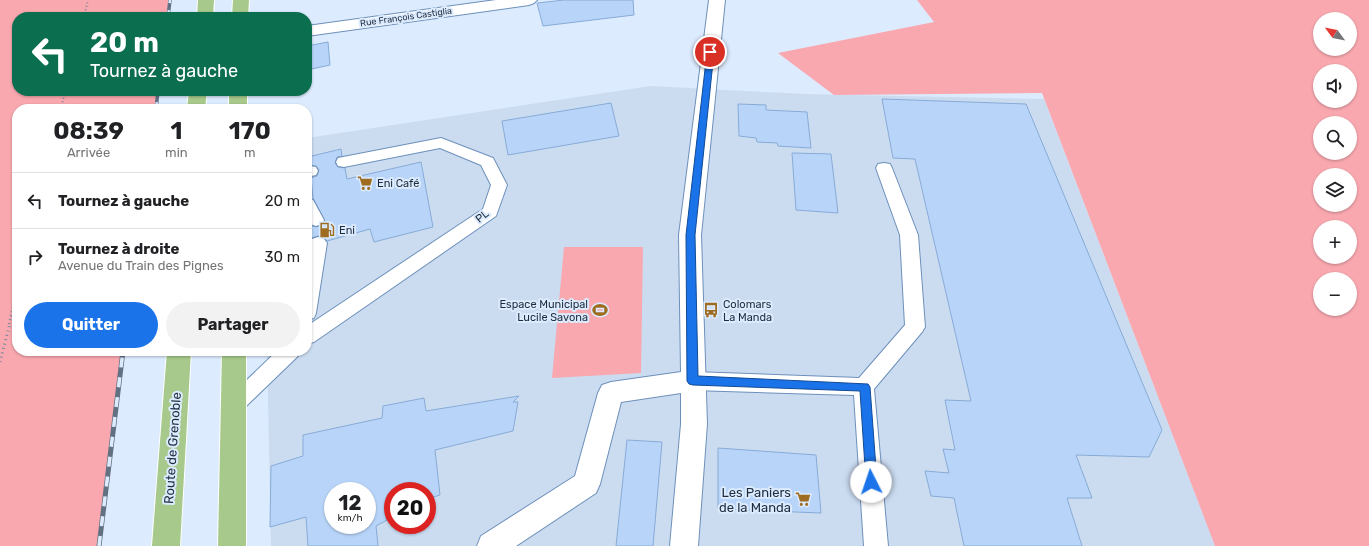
<!DOCTYPE html>
<html lang="fr">
<meta charset="utf-8">
<style>
body{margin:0;font-family:Rubik,sans-serif;background:#f2f2f2;color:#202124;height:100vh;display:flex;flex-direction:column;font-size:15px;white-space:nowrap}
*{box-sizing:border-box;margin:0}
p{font-size:13px;color:#757577}
.icon{flex:none;width:22px;height:22px;fill:none;stroke:currentColor;stroke-width:2;stroke-linecap:round;stroke-linejoin:round}
.map{position:relative;flex:1;overflow:hidden}
.details{position:absolute;left:12px;top:104px;width:300px;height:252px;display:flex;flex-direction:column;background:#fff;border-radius:16px;box-shadow:0 1px 3px #0004}
.details>*{flex:none}
.top-card{position:absolute;left:12px;top:12px;width:300px;height:84px;border-radius:16px;box-shadow:0 1px 3px #0004;background:#0b6e4f;color:#fff;overflow:hidden}
.needle{width:26px;rotate:302deg}
.fabs{position:absolute;left:1313px;top:12px;display:grid;gap:8px}
.fabs a{display:grid;place-items:center;width:44px;height:44px;border-radius:50%;background:#fff;box-shadow:0 1px 3px #0004;font-size:20px}
.speed{position:absolute;left:324px;top:482px;display:flex;gap:8px;font-size:20px;font-weight:700;text-align:center}
.speed>*{display:grid;place-content:center;width:52px;height:52px;border-radius:50%;background:#fff;box-shadow:0 1px 3px #0004;line-height:1}
.speed small{font-size:10px;font-weight:400}
.speed .limit{border:6px solid #d22;background:#fff;color:#111}
.pin{position:absolute;display:grid;place-items:center;width:34px;height:34px;color:#fff;margin:-17px;border:2px solid #fff;border-radius:50%;box-shadow:0 1px 4px #0007}
.me{position:absolute;width:44px;margin:-22px;rotate:356deg;stroke-linejoin:round;filter:drop-shadow(0 0 3px #0008)}
.turn{display:flex;align-items:center;gap:14px;height:84px;padding:0 12px;font-size:18px}
.turn .icon{width:52px;height:52px;stroke-width:2.5}
.turn b{display:block;font-size:28px;line-height:34px}
.eta{display:flex;justify-content:space-evenly;align-items:center;height:68px;text-align:center}
.eta b{font-size:24px;font-weight:700;line-height:28px}
.cta{display:flex;gap:8px;margin-top:auto;padding:8px 12px}
.cta a{flex:1;height:46px;border-radius:24px;background:#1a73e8;color:#fff;font-size:16px;font-weight:700;line-height:46px;text-align:center}
.cta a+a{background:#f2f2f2;color:#202124}
ul{padding:0;list-style:none}
li{display:flex;align-items:center;gap:12px;height:56px;padding:0 12px;border-top:1px solid #e0e0e0}
li div{flex:1}
li b{display:block;font-size:15px}
li em{font-style:normal}
.map>svg:first-child{display:block}
.built{fill:#cbdcf1;fill-rule:evenodd}
.green{fill:#f9a8af;fill-rule:evenodd}
.building{fill:#b8d5f9;stroke:#87abd6;fill-rule:evenodd}
.lines{fill:none;stroke-linecap:round;stroke-linejoin:round}
.lane-casing{stroke:#6d90ba;stroke-width:2}
.street-casing{stroke:#6d90ba;stroke-width:2}
.primary-casing{stroke:#fff;stroke-width:2}
.path-far2{stroke:#7b899b;stroke-width:2;stroke-dasharray:1 2.5;stroke-linecap:butt}
.path-far1{stroke:#7b899b;stroke-width:2.5;stroke-dasharray:1 3;stroke-linecap:butt}
.path{stroke:#7b899b;stroke-width:3;stroke-dasharray:1 3.5;stroke-linecap:butt}
.lane{fill:#fff;fill-rule:evenodd}
.street{fill:#fff;fill-rule:evenodd}
.primary{fill:#a7c98b;fill-rule:evenodd}
.rail-far1-casing{stroke:#627182;stroke-width:3.5}
.rail-casing{stroke:#627182;stroke-width:5}
.rail-far1{stroke:#dcebfe;stroke-width:2.5;stroke-dasharray:7;stroke-linecap:butt}
.rail{stroke:#dcebfe;stroke-width:3.5;stroke-dasharray:10;stroke-linecap:butt}
.route{fill:#1a73e8;stroke:#114b97}
.labels{text-anchor:middle;stroke-width:4;stroke-linejoin:round;paint-order:stroke}
.far-street-label{font-size:9px;fill:#1e2c3d;stroke:#dcebfe}
.poi-label{font-size:11px;fill:#1e2c3d;stroke:#dcebfe;text-anchor:start}
.street-label{font-size:11px;fill:#1e2c3d;stroke:#dcebfe}
.near-street-label{font-size:13px;fill:#1e2c3d;stroke:#dcebfe}
.near-poi-label{font-size:13px;fill:#1e2c3d;stroke:#dcebfe;text-anchor:end}
</style>
<div class="map">
<svg width="1369" height="546" viewBox="0 0 1369 546">
<rect width="100%" height="100%" fill="#dcebfe"/>
<path class="built" d="M651,86L804,94L1044,99L1215,546H271L267,351H307V138ZM333,491H367V525H333ZM393,491H427V525H393Z"/>
<g class="green">
<polygon points="0,0 170,0 168,17 17,17 17,91 158,91 156,109 17,109 17,351 123,351 99,546 0,546"/>
<path d="M917,0H1369V546H1215L1042,93L834,95L778,53L934,22ZM1320,19H1350V49H1320ZM1320,71H1350V101H1320ZM1320,123H1350V153H1320ZM1320,175H1350V205H1320ZM1320,227H1350V257H1320ZM1320,279H1350V309H1320Z"/>
<polygon points="564,247 643,247 641,373 552,378"/>
</g>
<g class="building">
<polygon points="564,0 633,0 634,15 543,26 537,3"/>
<polygon points="328,42 330,65 307,70 307,46"/>
<polygon points="882,99 1026,104 1162,430 1149,457 1076,455 1092,498 1067,498 1082,546 964,546 954,498 931,496 925,471 949,473 943,449 955,450 945,400 971,401 915,159 893,158"/>
<polygon points="611,103 619,136 508,155 502,121"/>
<polygon points="738,104 766,105 766,110 807,112 811,148 778,146 777,143 757,142 756,138 739,136"/>
<polygon points="341,149 342,156 337,157 335,163 338,167 345,168 347,179 421,162 433,227 374,242 370,229 327,241 324,238 318,236 311,238 307,246 307,222 310,225 316,227 322,225 325,221 313,198 311,178 317,176 319,170 316,166 309,165 308,157"/>
<polygon points="792,153 831,154 838,213 796,210"/>
<path d="M519,396L513,402H518L513,431L435,450L440,495L427,499V491H393V508L387,510V520L376,526L378,546H308L306,517L270,527L271,466L303,456V435L382,418L383,406L424,398L426,411ZM333,491H367V525H333Z"/>
<polygon points="627,440 662,442 653,546 616,546"/>
<polygon points="718,448 816,455 821,513 718,509"/>
</g>
<g class="lines">
<g class="lane-casing">
<g id="lane">
<polygon points="441,138 493,158 507,185 496,216 314,342 307,344 307,326 483,209 491,185 481,165 440,148 344,167 338,166 336,162 338,158"/>
<polygon points="884,163 890,164 892,168 918,235 925,327 922,332 874,389 888,546 864,546 854,395 693,390 686,387 683,381 686,375 693,372 859,378 905,325 900,235 876,168 878,164"/>
<polygon points="310,166 316,167 318,171 316,175 307,177 307,167"/>
<polygon points="307,198 313,200 324,220 322,224 316,226 310,224 307,219"/>
<path d="M318,237L324,239L327,243L316,313L314,318L307,320C307,300 303,255 312,239Z"/>
<polygon points="277,351 300,351 297,357 240,412 233,415 226,412 223,406 226,400"/>
</g>
</g>
<g class="street-casing">
<g id="street">
<polygon points="496,0 537,0 534,3 529,5 307,36 307,26"/>
<polygon points="709,0 725,0 701,235 707,424 698,546 670,546 681,424 681,393 621,402 600,484 596,493 516,546 477,546 481,536 575,476 598,393 602,385 611,382 681,372 679,235"/>
</g>
</g>
<g class="primary-casing">
<g id="primary">
<polygon points="198,0 214,0 213,17 197,17"/>
<polygon points="233,0 249,0 248,17 232,17"/>
<polygon points="189,91 207,91 205,109 187,109"/>
<rect x="229" y="91" width="18" height="18"/>
<polygon points="167,351 191,351 180,546 152,546"/>
<polygon points="222,351 246,351 246,546 218,546"/>
</g>
</g>
<g class="path-far2">
<polyline points="84,17 88,0"/>
<polyline points="61,109 65,91"/>
</g>
<polyline class="path-far1" points="9,324 17,292"/>
<polyline class="path" points="0,362 10,323"/>
<use href="#lane" class="lane"/>
<use href="#street" class="street"/>
<use href="#primary" class="primary"/>
<g class="rail-far1-casing">
<g id="rail-far1">
<polyline points="168,17 170,0"/>
<polyline points="156,109 158,91"/>
</g>
</g>
<g class="rail-casing">
<polyline id="rail" points="99,546 123,351"/>
</g>
<use href="#rail-far1" class="rail-far1"/>
<use href="#rail" class="rail"/>
</g>
<polygon class="route" points="710,50 714,52 695,235 698,376 868,384 870,387 877,482 875,486 871,488 867,486 866,482 860,391 693,385 689,384 687,381 686,235 707,52"/>
<defs>
<g id="supermarket-bare" transform="scale(1.2)"><path d="M-6-5.5h2.5l.6 2H6L4.5 2H-2.5L-4.4-4H-6ZM-1.5 3.2a1.3 1.3 0 1 0 .1 0ZM3 3.2a1.3 1.3 0 1 0 .1 0Z" fill="#9e6d22" stroke="#dcebfe" stroke-width="2.5" paint-order="stroke"/></g>
<g id="fuel-bare" transform="scale(1.2)"><path d="M-5.5-6h7V0h2V4h1.3V-2.5L3-4.5l.8-.8L6-3V5H2.5V1h-1V6h-7ZM-4.2-4.7v3.2H.2V-4.7Z" fill="#9e6d22" stroke="#dcebfe" stroke-width="2.5" paint-order="stroke"/></g>
<g id="stadium-bare" transform="scale(1.2)"><path d="M0-5a6.5 5 0 1 0 0 10a6.5 5 0 1 0 0-10ZM-3.5-1.8h7v3.6h-7Z" fill="#9e6d22" stroke="#dcebfe" stroke-width="2.5" paint-order="stroke"/></g>
<g id="bus-bare" transform="scale(1.2)"><path d="M-5-6H5V4H4V6H2V4H-2V6H-4V4H-5ZM-3.5-4V0h7V-4ZM-3.5 1.2v1.5H-2V1.2ZM2 1.2v1.5H3.5V1.2Z" fill="#9e6d22" stroke="#dcebfe" stroke-width="2.5" paint-order="stroke"/></g>
</defs>
<g fill-rule="evenodd">
<use href="#supermarket-bare" x="365" y="183"/>
<use href="#fuel-bare" x="327" y="230"/>
<use href="#stadium-bare" x="600" y="310"/>
<use href="#bus-bare" x="711" y="310"/>
<use href="#supermarket-bare" x="803" y="499"/>
</g>
<g class="labels">
<g class="far-street-label">
<text transform="translate(406 17) rotate(-8)" y="3">Rue François Castiglia</text>
</g>
<g class="poi-label">
<text x="377" y="187">Eni Café</text>
<text x="339" y="234">Eni</text>
<text x="588" y="308" text-anchor="end">Espace Municipal<tspan x="588" dy="13">Lucile Savona</tspan></text>
<text x="723" y="308">Colomars<tspan x="723" dy="13">La Manda</tspan></text>
</g>
<g class="street-label">
<text transform="translate(482 216) rotate(-39)" y="4">PL</text>
</g>
<g class="near-street-label">
<text transform="translate(172 448) rotate(-86)" y="5">Route de Grenoble</text>
</g>
<g class="near-poi-label">
<text x="791" y="497">Les Paniers<tspan x="791" dy="15">de la Manda</tspan></text>
</g>
</g>
</svg>
<div class="fabs">
<a><svg class="needle" viewBox="-14 -14 28 28"><path d="M0-13l5 13h-10z" fill="#e53935"/><path d="M0 13l5-13h-10z" fill="#757577"/></svg></a>
<a><svg class="icon" aria-label="sound" viewBox="0 0 24 24"><path d="M4 9h4l5-4v14l-5-4H4zM17 9q2 3 0 6"/></svg></a>
<a><svg class="icon" aria-label="search" viewBox="0 0 24 24"><circle cx="10" cy="10" r="6"/><path d="M15 15l6 6"/></svg></a>
<a><svg class="icon" aria-label="layers" viewBox="0 0 24 24"><path d="M12 4l9 5-9 5-9-5zM3 14l9 5 9-5"/></svg></a>
<a>+</a>
<a>−</a>
</div>
<div class="speed"><div>12<small>km/h</small></div><div class="limit">20</div></div>
<div class="pin" style="left:710px;top:52px;background:#d93025"><svg class="icon" aria-label="arrive" viewBox="0 0 24 24"><path d="M6 21V4h12l-3 4 3 4H6"/></svg></div>
<svg class="me" style="left:871px;top:482px" viewBox="-20 -20 40 40"><circle r="19" fill="#fff"/><path d="M0-13L10 11 0 6-10 11z" fill="#1a73e8"/></svg>
<div class="top-card">
<div class="turn"><svg class="icon" aria-label="left" viewBox="0 0 24 24"><path d="M17 20v-9H6M10 6l-5 5 5 5"/></svg><div><b>20 m</b>Tournez à gauche</div></div>
</div>
<section class="details">
<div class="eta">
<div><b>08:39</b><p>Arrivée</p></div>
<div><b>1</b><p>min</p></div>
<div><b>170</b><p>m</p></div>
</div>
<ul>
<li><svg class="icon" aria-label="left" viewBox="0 0 24 24"><path d="M17 20v-9H6M10 6l-5 5 5 5"/></svg><div><b>Tournez à gauche</b></div><em>20 m</em></li>
<li><svg class="icon" aria-label="right" viewBox="0 0 24 24"><path d="M7 20v-9h11M14 6l5 5-5 5"/></svg><div><b>Tournez à droite</b><p>Avenue du Train des Pignes</p></div><em>30 m</em></li>
</ul>
<div class="cta"><a>Quitter</a><a>Partager</a></div>
</section>
</div>
